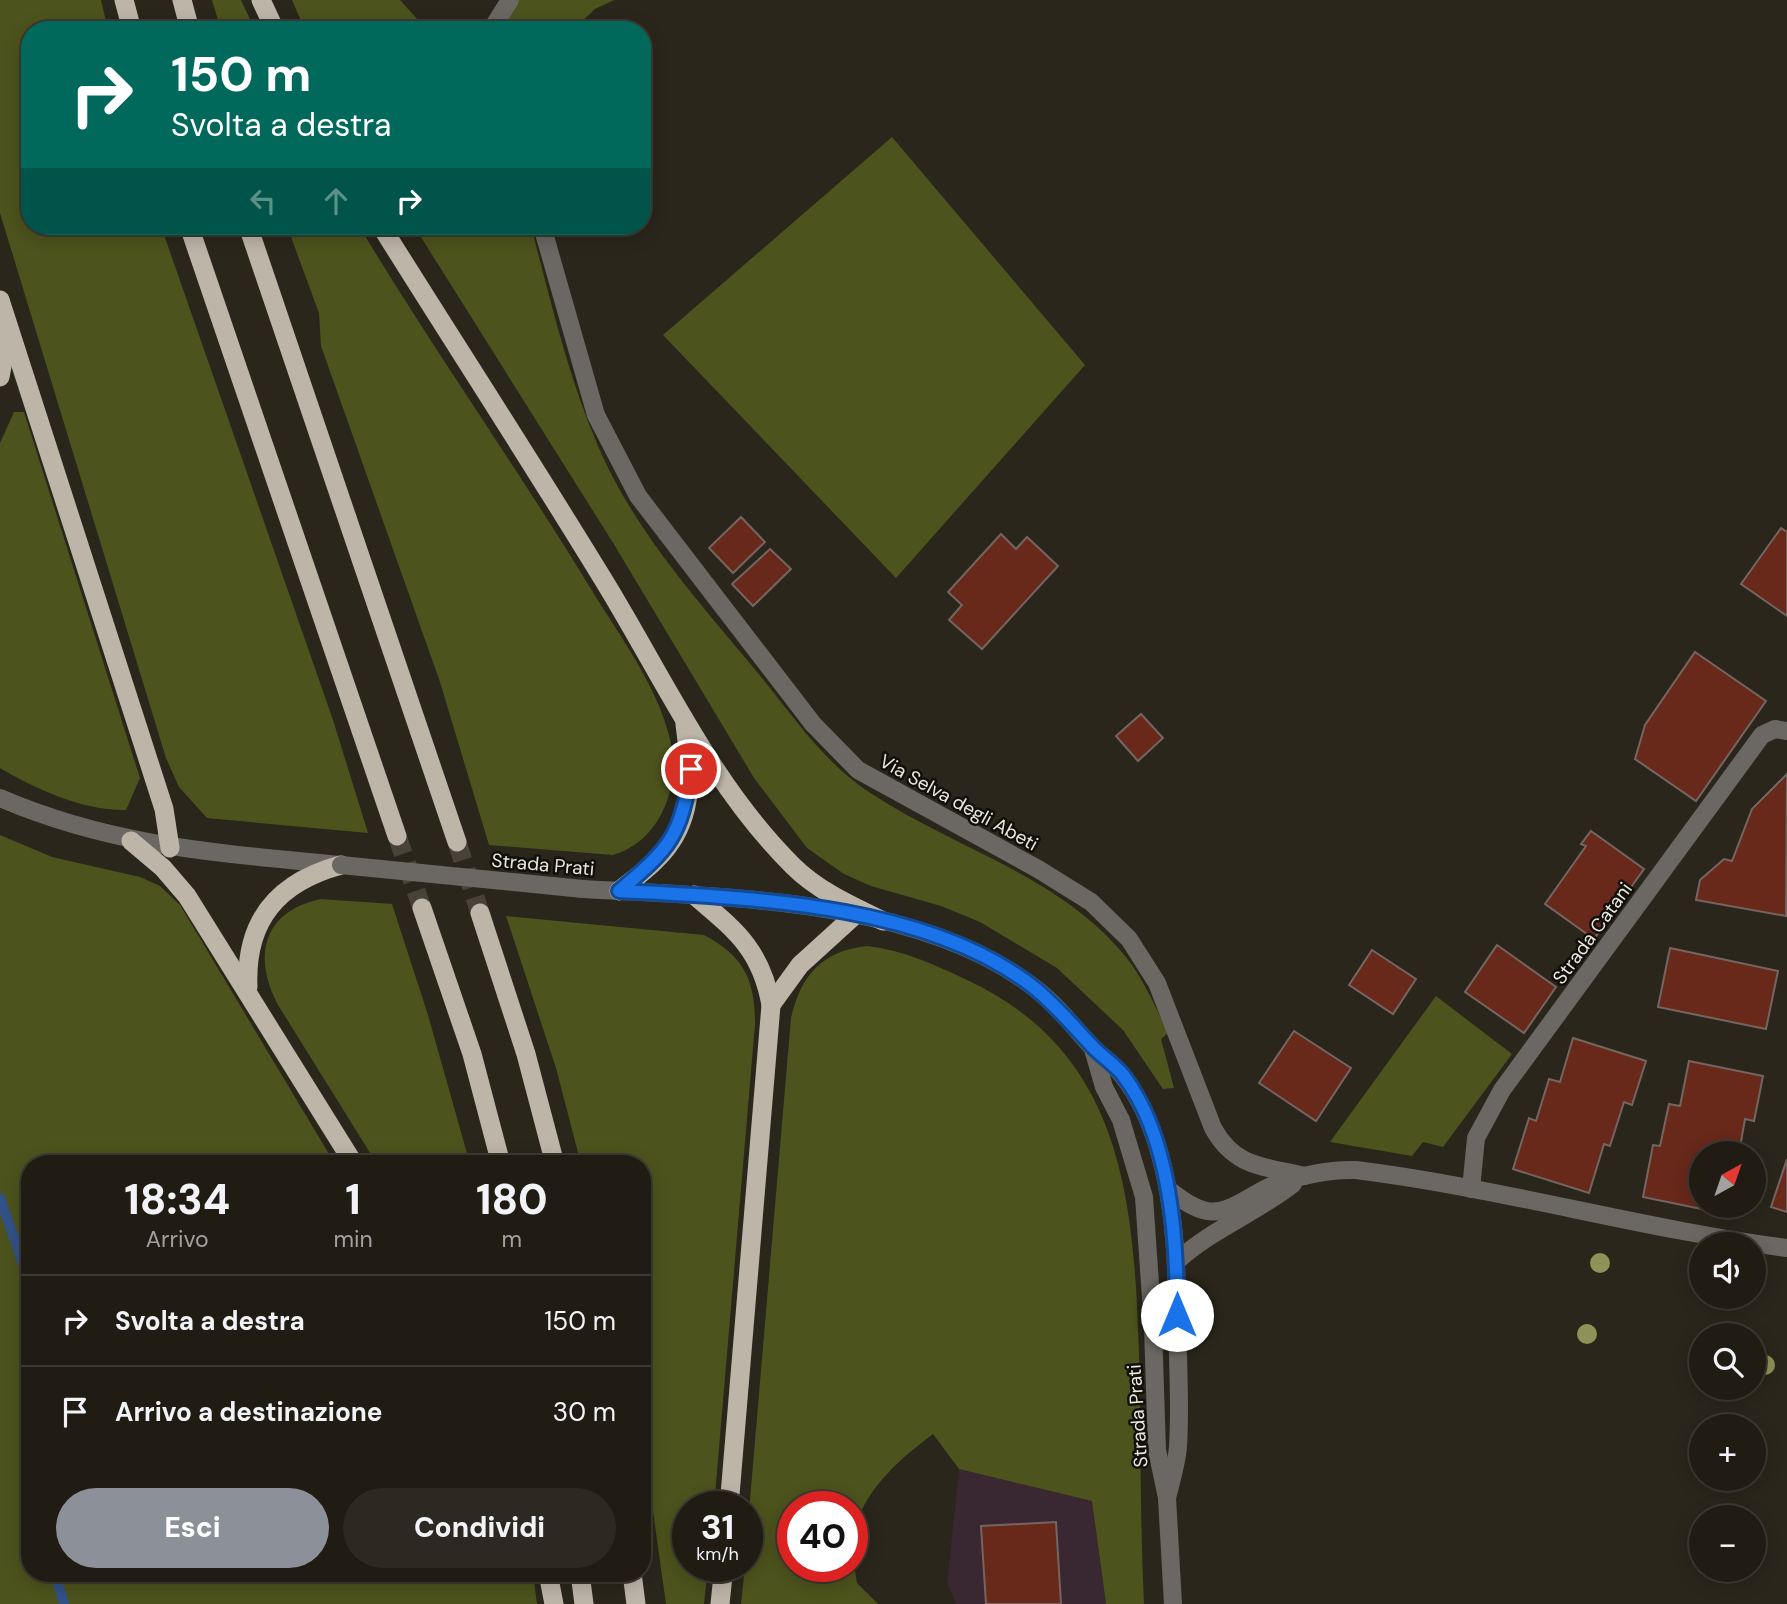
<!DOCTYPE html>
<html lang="it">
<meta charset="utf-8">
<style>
body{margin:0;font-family:"DM Sans",sans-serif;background:#2d2922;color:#f1f3f6;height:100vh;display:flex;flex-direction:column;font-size:26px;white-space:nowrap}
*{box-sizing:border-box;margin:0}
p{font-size:23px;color:#a2a1a0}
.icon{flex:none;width:38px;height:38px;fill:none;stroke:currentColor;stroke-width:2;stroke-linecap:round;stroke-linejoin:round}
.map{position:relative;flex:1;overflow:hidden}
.details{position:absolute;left:21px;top:1155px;width:630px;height:427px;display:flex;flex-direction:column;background:#201c14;border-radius:28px;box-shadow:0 4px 18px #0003,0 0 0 2px #3d3a34}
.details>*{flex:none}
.top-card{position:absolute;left:21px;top:21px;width:630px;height:214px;border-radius:28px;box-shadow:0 4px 18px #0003,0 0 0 2px #3d3a34;background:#00695c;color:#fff;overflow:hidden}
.needle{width:46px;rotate:40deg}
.buttons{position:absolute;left:1689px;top:1141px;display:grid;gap:14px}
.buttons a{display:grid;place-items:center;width:77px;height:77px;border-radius:50%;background:#201c14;box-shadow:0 4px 18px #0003,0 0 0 2px #3d3a34;font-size:35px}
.speed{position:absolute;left:672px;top:1491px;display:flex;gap:14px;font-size:35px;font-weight:700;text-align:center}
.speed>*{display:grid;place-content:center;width:91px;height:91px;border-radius:50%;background:#201c14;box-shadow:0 4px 18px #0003,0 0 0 2px #3d3a34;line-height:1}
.speed small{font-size:18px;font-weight:400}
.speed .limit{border:10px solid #d22;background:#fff;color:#111}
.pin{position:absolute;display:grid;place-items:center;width:60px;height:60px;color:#fff;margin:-30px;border:4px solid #fff;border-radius:50%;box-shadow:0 2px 7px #0007}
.me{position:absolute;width:77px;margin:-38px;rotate:0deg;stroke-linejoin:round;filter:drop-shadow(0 0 5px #0008)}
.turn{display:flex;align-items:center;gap:24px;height:147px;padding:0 35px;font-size:32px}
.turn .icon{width:91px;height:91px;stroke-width:2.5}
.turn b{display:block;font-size:49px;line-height:60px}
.lanes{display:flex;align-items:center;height:66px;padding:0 35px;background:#0003;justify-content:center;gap:35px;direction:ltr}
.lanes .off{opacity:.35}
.eta{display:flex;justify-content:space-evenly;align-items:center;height:119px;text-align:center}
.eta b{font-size:42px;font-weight:800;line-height:49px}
.button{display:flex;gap:14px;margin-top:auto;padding:14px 35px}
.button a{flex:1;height:80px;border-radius:42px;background:#8c9099;color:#fff;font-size:28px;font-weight:800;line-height:80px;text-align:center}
.button a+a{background:#2d2922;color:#f1f3f6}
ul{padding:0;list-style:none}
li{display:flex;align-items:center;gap:21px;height:91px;padding:0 35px;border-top:2px solid #3d3a34}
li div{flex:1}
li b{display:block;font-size:26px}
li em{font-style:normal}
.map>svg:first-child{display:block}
.industrial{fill:#392831}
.green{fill:#4d531c;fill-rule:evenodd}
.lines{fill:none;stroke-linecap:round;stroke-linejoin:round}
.stream{stroke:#325186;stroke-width:10}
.building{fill:#68281a;stroke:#746561;stroke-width:2}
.trunk-tunnel{stroke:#474338;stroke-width:19;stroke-dasharray:19 10;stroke-linecap:butt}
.service{stroke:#6b6762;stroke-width:18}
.minor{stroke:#6b6762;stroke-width:18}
.tertiary{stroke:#6b6762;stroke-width:18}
.trunk{stroke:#beb5a9;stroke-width:19}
.tertiary-bridge{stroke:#6b6762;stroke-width:18}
.tree{fill:#8d9256}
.route-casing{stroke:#114b97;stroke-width:18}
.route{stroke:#1a73e8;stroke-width:12}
.labels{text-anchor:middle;stroke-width:5;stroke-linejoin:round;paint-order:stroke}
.street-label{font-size:19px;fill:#eae7df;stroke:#110f0a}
</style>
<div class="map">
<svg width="1787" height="1604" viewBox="0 0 1787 1604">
<rect width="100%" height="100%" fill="#2a261b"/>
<polygon class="industrial" points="959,1469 1092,1501 1106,1604 956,1604 947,1583"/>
<g class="green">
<polygon points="0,0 101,0 108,30 30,30 30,226 161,226 333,720 368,833 207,818 179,787 166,758 0,213"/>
<polygon points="212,0 241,0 255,30 221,30"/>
<polygon points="292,0 400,0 427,30 305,30"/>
<polygon points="514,0 614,0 595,9 573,30 494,30"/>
<polygon points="892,137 1085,365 896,578 663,335"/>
<path d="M287,226H359C433,349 516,466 591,589C619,635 657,685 670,739C681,786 661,841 613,855L489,845L440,682L321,346L319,313Z"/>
<path d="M414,226H531C550,299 568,376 598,446C635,533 703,606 762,678C796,720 826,765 872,794C954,848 1054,874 1120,950C1141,973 1155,1006 1168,1033L1161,1039L1174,1088L1163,1089L1123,1030L1057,968L980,922L941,906L871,886L844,874L807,848L754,778L615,546Z"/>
<path d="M14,412H24L140,778L126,810C84,811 35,789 0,768V443Z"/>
<polygon points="0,835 52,857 140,877 160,886 180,905 335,1164 30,1164 30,1573 533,1573 537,1604 0,1604"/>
<path d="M321,899L392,904L428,1015L470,1164H377L278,1005C252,956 263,911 321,899Z"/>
<path d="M506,916L704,935C744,956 755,980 755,1024L714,1507H688V1566H708L704,1604H666L642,1433V1164H581L556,1068Z"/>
<path d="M867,946C903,950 933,964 967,980C1124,1053 1134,1201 1139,1355C1141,1438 1140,1521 1144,1604H1106L1092,1501L959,1469L933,1434C900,1459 858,1494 853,1540C851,1553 855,1570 857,1583L878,1604H741L745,1566H747V1535L791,1018C801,975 822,951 867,946ZM793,1507H852V1566H793Z"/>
<polygon points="1436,996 1512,1054 1443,1147 1423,1142 1412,1156 1330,1142"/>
</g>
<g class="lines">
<g class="stream">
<polyline points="0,1198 30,1284"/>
<polyline points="55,1573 64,1604"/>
</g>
</g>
<g class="building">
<polygon points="741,517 765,542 733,573 709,548"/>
<polygon points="1781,528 1787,532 1787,616 1741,584"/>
<polygon points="1001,534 1016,549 1027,537 1058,566 982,649 949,620 962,605 948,592"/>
<polygon points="770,549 791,569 753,606 732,584"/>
<polygon points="1695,652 1766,701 1696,801 1635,759 1645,725"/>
<polygon points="1141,714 1163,738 1138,761 1116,736"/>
<polygon points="1787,774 1786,916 1696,900 1700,880 1724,859 1732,861 1752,809"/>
<polygon points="1591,831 1644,869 1594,939 1545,904 1586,846 1581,844"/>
<polygon points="1497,945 1556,987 1524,1033 1465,992"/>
<polygon points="1670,948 1778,971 1766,1029 1658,1007"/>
<polygon points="1372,950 1416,979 1393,1014 1349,985"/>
<polygon points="1294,1031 1351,1068 1316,1121 1259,1083"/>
<polygon points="1573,1038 1646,1061 1632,1105 1624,1102 1610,1146 1604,1144 1589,1193 1513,1169 1529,1118 1536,1121 1549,1079 1560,1082"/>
<polygon points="1689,1061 1763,1076 1754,1121 1745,1119 1739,1153 1701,1153 1701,1206 1722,1206 1721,1213 1643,1197 1653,1145 1660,1146 1669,1104 1680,1106"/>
<polygon points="1787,1159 1787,1212 1771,1207"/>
<polygon points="1056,1522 1061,1604 986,1604 981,1526"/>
</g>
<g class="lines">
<g class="trunk-tunnel">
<polyline points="397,836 422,908"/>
<polyline points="457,842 480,913"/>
</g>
<polyline class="service" points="1471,1189 1476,1138 1502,1090 1762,735 1775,729 1787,731"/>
<g class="minor">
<polyline points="491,30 510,0"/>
<path d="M542,226L596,415L638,496L813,724L858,770L1038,869L1091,902L1129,939L1157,983L1213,1128C1235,1168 1264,1166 1304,1176"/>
<path d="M1169,1190C1180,1198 1192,1208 1207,1211C1229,1215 1252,1194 1271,1186C1298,1176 1327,1169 1356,1170C1501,1188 1642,1229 1787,1248"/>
<path d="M1177,1261C1212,1229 1256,1213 1293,1184"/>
</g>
<g class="tertiary">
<path d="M0,798C114,847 220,853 341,865"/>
<path d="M583,889C722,897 917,898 1032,986C1055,1003 1072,1025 1091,1046C1101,1056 1114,1064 1122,1075C1169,1134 1177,1236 1177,1308C1177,1354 1181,1400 1178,1446C1177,1463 1171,1481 1167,1498"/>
<polyline points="1093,1049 1104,1087 1121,1120 1144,1197 1153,1327 1157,1450 1167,1498 1173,1604"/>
</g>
<g class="trunk">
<polyline points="124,0 132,30"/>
<polyline points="182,0 190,30"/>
<polyline points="261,0 275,30"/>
<polyline points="189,226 397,836"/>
<polyline points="248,226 457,842"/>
<path d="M381,226C453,341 527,455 598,571C660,670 709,783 793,866C818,891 852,906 883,921"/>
<polyline points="0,300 164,809 170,848"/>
<polyline points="0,377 8,334"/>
<polyline points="131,841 163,868 187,896 354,1164"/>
<path d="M619,891C636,877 659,861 671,842C695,806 690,763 685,724"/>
<path d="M694,895C735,930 761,949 771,1005L729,1507"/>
<polyline points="422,908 472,1054 501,1164"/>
<polyline points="480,913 526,1054 555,1164"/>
<path d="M248,987C245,920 278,882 341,865"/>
<polyline points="771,1005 800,965 855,915"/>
<polyline points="548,1573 554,1604"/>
<polyline points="580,1573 584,1604"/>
<polyline points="632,1573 636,1604"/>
<polyline points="720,1604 724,1566"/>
</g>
<polyline class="tertiary-bridge" points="341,865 583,889"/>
</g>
<g class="tree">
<circle cx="1600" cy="1263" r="10"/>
<circle cx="1587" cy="1334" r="10"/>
<circle cx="1765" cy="1365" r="10"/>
</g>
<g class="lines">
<g class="route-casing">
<path id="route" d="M691,769C681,837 670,848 619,891C749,898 925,903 1032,986C1055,1004 1072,1025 1092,1046C1101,1056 1114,1064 1123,1075C1171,1138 1177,1239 1177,1315"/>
</g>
<use href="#route" class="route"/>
</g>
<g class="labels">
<g class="street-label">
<text transform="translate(959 802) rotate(29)" y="7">Via Selva degli Abeti</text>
<text transform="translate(543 864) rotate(5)" y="7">Strada Prati</text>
<text transform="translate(1592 933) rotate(-54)" y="7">Strada Catani</text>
<text transform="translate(1137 1416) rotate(-94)" y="7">Strada Prati</text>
</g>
</g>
</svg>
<div class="buttons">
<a><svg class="needle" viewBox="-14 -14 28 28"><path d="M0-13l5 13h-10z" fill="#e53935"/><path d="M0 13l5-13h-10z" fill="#a2a1a0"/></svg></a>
<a><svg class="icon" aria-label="sound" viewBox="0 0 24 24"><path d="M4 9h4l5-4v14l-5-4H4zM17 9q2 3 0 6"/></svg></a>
<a><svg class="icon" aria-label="search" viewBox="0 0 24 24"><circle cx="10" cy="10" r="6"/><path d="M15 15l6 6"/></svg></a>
<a>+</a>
<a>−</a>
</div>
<div class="speed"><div>31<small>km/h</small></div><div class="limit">40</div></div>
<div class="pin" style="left:691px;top:769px;background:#d93025"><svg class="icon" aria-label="arrive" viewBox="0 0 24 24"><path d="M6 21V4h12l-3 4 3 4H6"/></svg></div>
<svg class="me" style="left:1177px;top:1315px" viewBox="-20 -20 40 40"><circle r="19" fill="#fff"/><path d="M0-13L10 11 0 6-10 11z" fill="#1a73e8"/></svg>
<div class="top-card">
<div class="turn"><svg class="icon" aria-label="right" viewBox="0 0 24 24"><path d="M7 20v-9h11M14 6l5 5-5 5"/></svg><div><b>150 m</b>Svolta a destra</div></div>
<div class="lanes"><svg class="icon off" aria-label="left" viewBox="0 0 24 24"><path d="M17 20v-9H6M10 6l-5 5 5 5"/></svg><svg class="icon off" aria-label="ahead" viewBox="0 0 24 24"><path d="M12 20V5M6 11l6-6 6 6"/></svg><svg class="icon" aria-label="right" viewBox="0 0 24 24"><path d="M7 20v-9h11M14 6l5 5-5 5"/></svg></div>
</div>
<section class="details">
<div class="eta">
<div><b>18:34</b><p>Arrivo</p></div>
<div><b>1</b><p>min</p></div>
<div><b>180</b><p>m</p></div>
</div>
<ul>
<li><svg class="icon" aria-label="right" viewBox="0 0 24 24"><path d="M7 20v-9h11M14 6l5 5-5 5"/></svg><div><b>Svolta a destra</b></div><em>150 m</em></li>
<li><svg class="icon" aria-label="arrive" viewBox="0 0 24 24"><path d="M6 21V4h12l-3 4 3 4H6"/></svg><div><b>Arrivo a destinazione</b></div><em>30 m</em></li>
</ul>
<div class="button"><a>Esci</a><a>Condividi</a></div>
</section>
</div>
